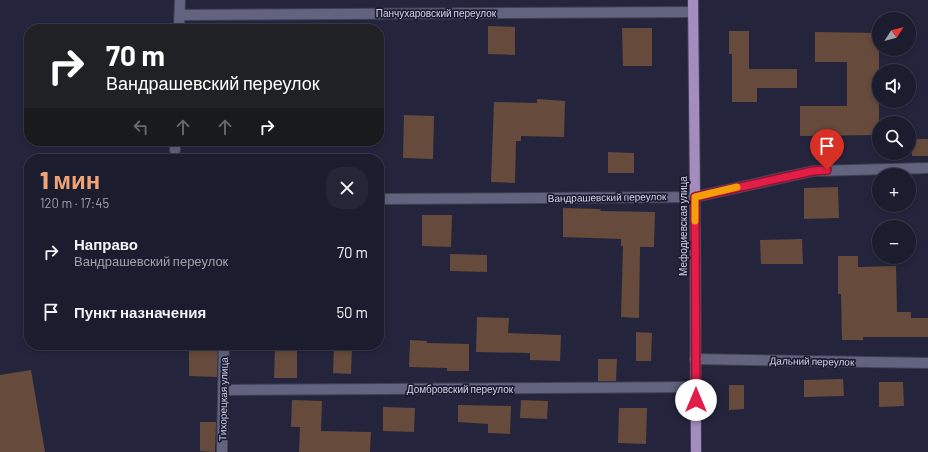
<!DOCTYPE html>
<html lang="ru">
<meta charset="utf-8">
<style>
body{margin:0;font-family:Barlow,sans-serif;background:#242536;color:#f1f3f6;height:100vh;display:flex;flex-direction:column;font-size:15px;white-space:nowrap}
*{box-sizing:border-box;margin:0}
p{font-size:13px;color:#a0a1aa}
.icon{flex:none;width:22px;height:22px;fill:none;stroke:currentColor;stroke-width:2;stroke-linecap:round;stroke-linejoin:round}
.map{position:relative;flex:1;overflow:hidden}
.sheet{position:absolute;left:24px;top:154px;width:360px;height:196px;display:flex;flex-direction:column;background:#1b1c2e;border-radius:16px;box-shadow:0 2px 6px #0003,0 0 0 1px #393a4a}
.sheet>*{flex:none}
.guide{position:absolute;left:24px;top:24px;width:360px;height:122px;border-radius:16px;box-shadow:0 2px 6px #0003,0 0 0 1px #393a4a;background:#202124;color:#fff;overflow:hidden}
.needle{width:26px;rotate:54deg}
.fabs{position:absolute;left:872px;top:12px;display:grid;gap:8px}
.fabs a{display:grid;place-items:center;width:44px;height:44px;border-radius:50%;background:#1b1c2e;box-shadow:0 2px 6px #0003,0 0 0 1px #393a4a;font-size:20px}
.pin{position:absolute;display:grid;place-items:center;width:34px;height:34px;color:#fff;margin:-41px -17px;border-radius:50% 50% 50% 0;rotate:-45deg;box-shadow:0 0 4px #0007}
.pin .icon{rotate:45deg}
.me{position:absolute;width:44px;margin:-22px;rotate:0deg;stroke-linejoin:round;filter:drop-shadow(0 0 3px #0008)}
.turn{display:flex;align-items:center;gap:14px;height:84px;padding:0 16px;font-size:18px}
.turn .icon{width:52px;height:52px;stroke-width:2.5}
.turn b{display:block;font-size:28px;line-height:34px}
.lanes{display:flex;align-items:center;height:38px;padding:0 16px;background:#0003;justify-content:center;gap:20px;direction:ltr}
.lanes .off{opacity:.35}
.round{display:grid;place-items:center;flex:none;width:42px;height:42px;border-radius:16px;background:#242536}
.summary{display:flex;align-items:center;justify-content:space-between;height:68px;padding:0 16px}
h1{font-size:24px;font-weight:800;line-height:30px;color:#efa377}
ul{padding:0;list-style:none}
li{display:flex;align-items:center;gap:12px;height:60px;padding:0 16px}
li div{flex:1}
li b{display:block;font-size:15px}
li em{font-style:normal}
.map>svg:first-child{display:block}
.building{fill:#664a3c}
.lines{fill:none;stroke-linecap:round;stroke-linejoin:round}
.street-casing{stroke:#414156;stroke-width:12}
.primary-casing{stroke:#414156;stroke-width:12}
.street{stroke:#61637f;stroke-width:10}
.primary{stroke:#a48cbf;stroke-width:10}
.route-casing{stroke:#92132f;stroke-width:10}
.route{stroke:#e11d48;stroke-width:7}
.slow{stroke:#f59e0b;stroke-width:7}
.labels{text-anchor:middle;stroke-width:3.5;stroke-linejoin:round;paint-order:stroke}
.street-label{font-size:10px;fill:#d2d4e4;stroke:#1b1b33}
</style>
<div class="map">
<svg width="928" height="452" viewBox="0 0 928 452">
<rect width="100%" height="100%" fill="#24253d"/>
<g class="building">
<polygon points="488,26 515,27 515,55 488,54"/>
<polygon points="622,28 652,28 652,66 623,66"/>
<polygon points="729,31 749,31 749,69 797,69 797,88 757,88 757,102 732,102 732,54 729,54"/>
<polygon points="815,32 879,33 879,135 800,136 800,106 847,106 847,62 815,62"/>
<polygon points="537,99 565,101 564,137 521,136 521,141 516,141 515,183 491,182 494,102 537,103"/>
<polygon points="404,115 434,116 433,159 403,158"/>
<polygon points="911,139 928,139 928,156 912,156"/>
<polygon points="608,152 634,153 634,173 608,173"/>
<polygon points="838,187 839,218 804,219 804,188"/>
<polygon points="563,208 601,209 600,211 655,212 654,247 640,247 639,318 621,317 623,246 621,246 621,239 563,237"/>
<polygon points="422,215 452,215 451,247 422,246"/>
<polygon points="802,239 803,264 761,264 760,240"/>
<polygon points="450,254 487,255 487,272 450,271"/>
<polygon points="838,256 858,256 858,267 896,266 897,312 911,312 911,318 928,318 928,337 863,337 863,340 842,340 841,294 838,294"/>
<polygon points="477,317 509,318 508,333 561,335 560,361 530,360 530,353 476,352"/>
<polygon points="636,332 652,333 651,361 636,361"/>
<polygon points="410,340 427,341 427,343 469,344 469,371 447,371 447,368 409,367"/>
<polygon points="189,345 218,345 217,377 189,376"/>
<polygon points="334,345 352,345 351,374 333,373"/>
<polygon points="275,349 297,350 297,378 274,378"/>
<polygon points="598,359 617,359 616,381 598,381"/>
<polygon points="31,370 45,452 0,452 0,375"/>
<polygon points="843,379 844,396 804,397 804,380"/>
<polygon points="879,382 903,382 904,406 879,407"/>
<polygon points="729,385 744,385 744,409 729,410"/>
<polygon points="292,400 322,401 321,431 371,432 370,452 299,452 300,427 291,427"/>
<polygon points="521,400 548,401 547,419 520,418"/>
<polygon points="458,405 511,406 510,434 488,433 488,424 458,422"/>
<polygon points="383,407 415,408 414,432 383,431"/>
<polygon points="619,408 647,408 646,444 618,443"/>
<polygon points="200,422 216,422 215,452 200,451"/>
</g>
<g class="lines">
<g class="street-casing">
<g id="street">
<polyline points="180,15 693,12"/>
<polyline points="179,29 180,0"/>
<polyline points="175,150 175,141"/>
<polyline points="379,199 695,197 813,171 928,168"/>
<polyline points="695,359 928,363"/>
<polyline points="224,390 696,387"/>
<polyline points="222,452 224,345"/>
</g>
</g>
<g class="primary-casing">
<polyline id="primary" points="693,0 695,197 696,452"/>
</g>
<use href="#street" class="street"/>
<use href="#primary" class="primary"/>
</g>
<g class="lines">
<g class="route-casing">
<polyline id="route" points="696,400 695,197 813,171 827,170"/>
</g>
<use href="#route" class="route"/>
<polyline class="slow" points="695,221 695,197 737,187"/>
</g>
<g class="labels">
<g class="street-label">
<text x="436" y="17">Панчухаровский переулок</text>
<text transform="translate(607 197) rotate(-1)" y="4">Вандрашевский переулок</text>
<text transform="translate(683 226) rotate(-90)" y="4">Мефодиевская улица</text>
<text transform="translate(812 361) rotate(1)" y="4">Дальний переулок</text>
<text x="460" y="393">Домбровский переулок</text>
<text transform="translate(223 399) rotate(-89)" y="4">Тихорецкая улица</text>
</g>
</g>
</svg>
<div class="fabs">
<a><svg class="needle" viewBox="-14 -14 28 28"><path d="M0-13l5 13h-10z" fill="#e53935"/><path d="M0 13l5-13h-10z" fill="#a0a1aa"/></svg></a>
<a><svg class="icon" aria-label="sound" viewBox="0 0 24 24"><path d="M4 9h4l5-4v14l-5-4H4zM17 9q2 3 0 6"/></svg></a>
<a><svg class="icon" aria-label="search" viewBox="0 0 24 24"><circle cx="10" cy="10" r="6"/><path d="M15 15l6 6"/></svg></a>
<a>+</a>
<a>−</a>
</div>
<div class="pin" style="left:827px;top:170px;background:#d93025"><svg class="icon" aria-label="arrive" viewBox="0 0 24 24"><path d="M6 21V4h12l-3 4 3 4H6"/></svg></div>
<svg class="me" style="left:696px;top:400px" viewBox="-20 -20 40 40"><circle r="19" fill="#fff"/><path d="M0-13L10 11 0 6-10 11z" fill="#e11d48"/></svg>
<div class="guide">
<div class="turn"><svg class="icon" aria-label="right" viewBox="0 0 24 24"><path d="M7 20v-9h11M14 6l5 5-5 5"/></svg><div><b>70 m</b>Вандрашевский переулок</div></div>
<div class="lanes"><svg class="icon off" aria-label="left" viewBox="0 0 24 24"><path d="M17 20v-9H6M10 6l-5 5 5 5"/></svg><svg class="icon off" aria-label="ahead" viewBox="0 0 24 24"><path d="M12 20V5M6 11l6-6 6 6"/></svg><svg class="icon off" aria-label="ahead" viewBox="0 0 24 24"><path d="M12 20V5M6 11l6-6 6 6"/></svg><svg class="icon" aria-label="right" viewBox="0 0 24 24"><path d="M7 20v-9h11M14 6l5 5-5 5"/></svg></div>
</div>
<section class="sheet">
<div class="summary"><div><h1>1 мин</h1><p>120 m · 17:45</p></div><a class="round"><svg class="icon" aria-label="close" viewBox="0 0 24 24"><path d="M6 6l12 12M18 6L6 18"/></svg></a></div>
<ul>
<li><svg class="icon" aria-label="right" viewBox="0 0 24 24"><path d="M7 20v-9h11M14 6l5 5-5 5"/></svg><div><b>Направо</b><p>Вандрашевский переулок</p></div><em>70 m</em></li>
<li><svg class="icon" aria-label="arrive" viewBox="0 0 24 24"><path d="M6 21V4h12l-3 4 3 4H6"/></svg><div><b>Пункт назначения</b></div><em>50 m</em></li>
</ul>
</section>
</div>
